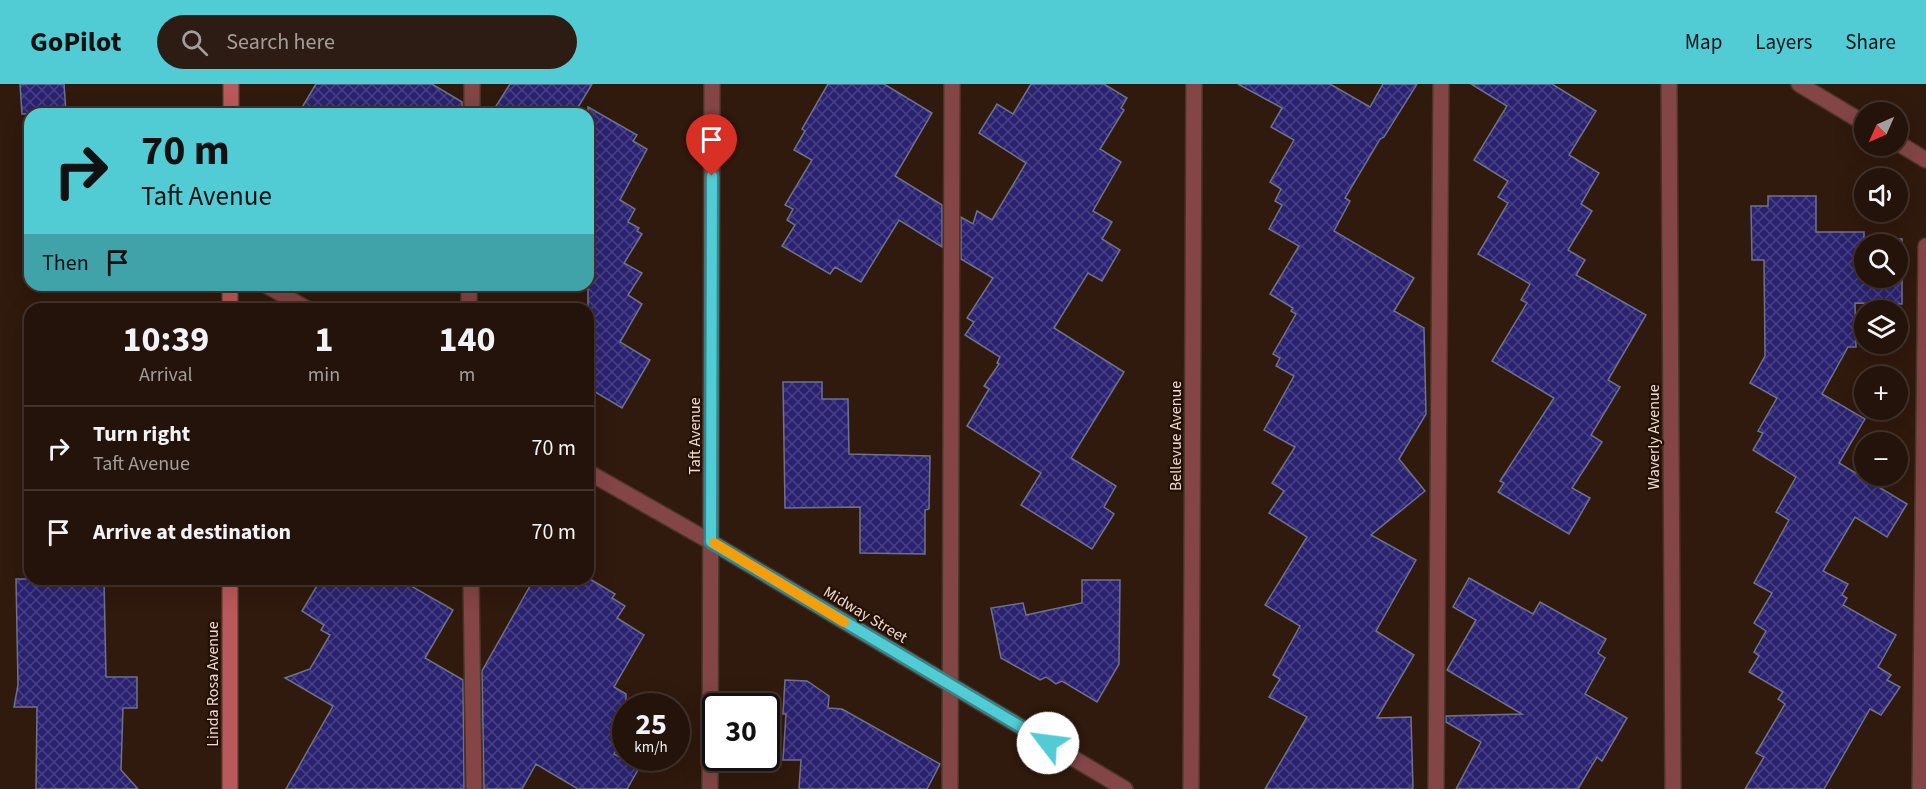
<!DOCTYPE html>
<meta charset="utf-8">
<style>
body{margin:0;font-family:"Source Sans 3",sans-serif;background:#2c1c13;color:#f1f3f6;height:100vh;display:flex;flex-direction:column;font-size:22px;white-space:nowrap}
*{box-sizing:border-box;margin:0}
p{font-size:20px;color:#a39e9c}
.icon{flex:none;width:33px;height:33px;fill:none;stroke:currentColor;stroke-width:2;stroke-linecap:round;stroke-linejoin:round}
.map{position:relative;flex:1;overflow:hidden}
.drawer{position:absolute;left:24px;top:219px;width:570px;height:282px;display:flex;flex-direction:column;background:#24130a;border-radius:18px;box-shadow:0 6px 24px #0002,0 0 0 2px #41322b}
.drawer>*{flex:none}
.top-card{position:absolute;left:24px;top:24px;width:570px;height:183px;border-radius:18px;box-shadow:0 6px 24px #0002,0 0 0 2px #41322b;background:#51ccd4;color:#111;overflow:hidden}
.needle{width:39px;rotate:225deg}
.fabs{position:absolute;left:1854px;top:18px;display:grid;gap:12px}
.fabs a{display:grid;place-items:center;width:54px;height:54px;border-radius:50%;background:#24130a;box-shadow:0 6px 24px #0002,0 0 0 2px #41322b;font-size:30px}
.speed{position:absolute;left:612px;top:609px;display:flex;gap:12px;font-size:30px;font-weight:700;text-align:center}
.speed>*{display:grid;place-content:center;width:78px;height:78px;border-radius:50%;background:#24130a;box-shadow:0 6px 24px #0002,0 0 0 2px #41322b;line-height:1}
.speed small{font-size:15px;font-weight:400}
.speed .limit{border:3px solid #111;border-radius:9px;background:#fff;color:#111}
.pin{position:absolute;display:grid;place-items:center;width:51px;height:51px;color:#fff;margin:-62px -26px;border-radius:50% 50% 50% 0;rotate:-45deg;box-shadow:0 0 6px #0007}
.pin .icon{rotate:45deg}
.me{position:absolute;width:66px;margin:-33px;rotate:300deg;stroke-linejoin:round;filter:drop-shadow(0 0 4px #0008)}
.turn{display:flex;align-items:center;gap:21px;height:126px;padding:0 18px;font-size:27px}
.turn .icon{width:78px;height:78px;stroke-width:2.5}
.turn b{display:block;font-size:42px;line-height:51px}
.then{display:flex;align-items:center;height:57px;padding:0 18px;background:#0003;gap:12px;font-size:22px}
.eta{display:flex;justify-content:space-evenly;align-items:center;height:102px;text-align:center}
.eta b{font-size:36px;font-weight:700;line-height:42px}
ul{padding:0;list-style:none}
li{display:flex;align-items:center;gap:18px;height:84px;padding:0 18px;border-top:2px solid #41322b}
li div{flex:1}
li b{display:block;font-size:22px}
li em{font-style:normal}
header{display:flex;align-items:center;gap:36px;box-sizing:border-box;height:84px;padding:0 30px;background:#51ccd4;color:#111}
header strong{font-size:28px}
nav{display:flex;gap:33px;margin-inline-start:auto;font-size:21px}
.search{width:420px;height:54px;background:#2c1c13;display:flex;align-items:center;gap:15px;box-sizing:border-box;padding:0 21px;border-radius:33px;color:#a39e9c;font-size:22px}
.map>svg:first-child{display:block}
.building{fill:url(#building-cross-hatch);stroke:#6e718c;stroke-width:1.5;fill-rule:evenodd}
.lines{fill:none;stroke-linecap:round;stroke-linejoin:round}
.lane-casing{stroke:#4a3429;stroke-width:18}
.street-casing{stroke:#4a3429;stroke-width:18}
.secondary-casing{stroke:#4a3429;stroke-width:18}
.lane{stroke:#834545;stroke-width:15}
.street{stroke:#834545;stroke-width:15}
.secondary{stroke:#bb5859;stroke-width:15}
.route-casing{stroke:#35858a;stroke-width:15}
.route{stroke:#51ccd4;stroke-width:10}
.slow{stroke:#f59e0b;stroke-width:10}
.labels{text-anchor:middle;stroke-width:4.5;stroke-linejoin:round;paint-order:stroke}
.street-label{font-size:16px;fill:#ecdbd4;stroke:#261005}
</style>
<header>
<strong>GoPilot</strong>
<div class="search"><svg class="icon" aria-label="search" viewBox="0 0 24 24"><circle cx="10" cy="10" r="6"/><path d="M15 15l6 6"/></svg>Search here</div>
<nav><a>Map</a><a>Layers</a><a>Share</a></nav>
</header>
<div class="map">
<svg width="1926" height="705" viewBox="0 0 1926 705">
<defs>
<pattern id="building-cross-hatch" width="8" height="8" patternUnits="userSpaceOnUse" patternTransform="scale(1.5)"><rect width="8" height="8" fill="#2a2270"/><path d="M0 0l8 8M0 8l8-8" fill="none" stroke="#494284"/></pattern>
</defs>
<rect width="100%" height="100%" fill="#30190d"/>
<g class="building">
<polygon points="20,0 64,0 66,28 22,30"/>
<polygon points="316,0 432,0 462,18 462,30 298,30"/>
<polygon points="510,0 592,0 574,30 491,30"/>
<polygon points="828,0 884,0 932,29 895,92 942,121 942,163 899,136 861,198 835,183 830,190 782,162 795,141 787,136 793,125 785,121 812,76 794,66 805,47 802,45"/>
<polygon points="1031,0 1104,0 1127,14 1121,24 1124,26 1100,65 1121,78 1093,127 1112,138 1102,155 1120,166 1102,197 1088,189 1054,244 1124,288 1071,374 1116,402 1104,423 1114,430 1092,465 1021,421 1041,389 967,342 989,305 984,302 999,280 997,279 1000,273 965,251 974,238 967,234 993,194 961,175 961,133 973,140 977,127 992,136 1026,79 979,49 997,20 1013,30"/>
<polygon points="1238,0 1330,0 1370,23 1383,0 1417,0 1384,53 1380,55 1345,114 1350,117 1334,147 1414,194 1394,227 1424,244 1426,330 1399,375 1425,407 1371,451 1416,476 1376,547 1414,571 1377,634 1411,633 1413,705 1265,705 1307,633 1269,613 1280,595 1273,591 1300,542 1265,521 1307,453 1269,429 1284,407 1272,399 1295,363 1264,346 1294,292 1276,282 1280,274 1273,270 1296,230 1291,227 1293,224 1270,210 1299,162 1269,145 1282,121 1275,117 1281,105 1270,98 1294,56 1271,43 1282,24"/>
<polygon points="1471,0 1552,0 1596,27 1569,71 1599,89 1581,120 1592,127 1568,166 1585,176 1576,191 1646,231 1608,296 1620,303 1591,351 1602,358 1572,404 1590,414 1569,450 1498,408 1504,399 1500,397 1554,314 1492,277 1527,219 1521,216 1530,200 1478,170 1508,119 1498,113 1508,97 1474,76 1507,22"/>
<polygon points="588,23 637,51 633,57 647,65 620,116 635,125 628,138 639,144 637,147 642,150 624,179 642,189 628,211 642,220 620,258 650,276 622,324 592,306 588,313"/>
<path d="M1768,112H1816V148H1864V155H1902V220L1855,219L1856,263H1848L1822,310L1865,335L1839,379L1907,420L1887,453L1855,433L1823,487L1848,500L1842,511L1847,514L1843,521L1896,551L1878,583L1891,591L1887,596L1900,603L1881,631L1870,625L1824,705H1745L1764,673L1756,669L1785,620L1778,615L1783,608L1749,588L1759,572L1754,568L1766,547L1754,539L1772,509L1754,499L1789,436L1776,428L1796,393L1753,366L1763,349L1758,347L1777,314L1750,299L1765,272L1764,176H1752L1751,122H1768ZM1864,160H1898V194H1864Z"/>
<polygon points="783,298 822,298 822,315 848,315 849,370 930,372 929,425 925,426 925,470 860,469 860,423 785,424"/>
<polygon points="1469,494 1533,530 1540,518 1606,555 1598,569 1605,574 1585,610 1627,634 1602,677 1597,673 1578,705 1456,705 1481,658 1446,638 1446,632 1522,630 1447,586 1476,536 1453,523"/>
<polygon points="16,495 104,495 106,593 137,593 137,624 123,624 121,686 138,705 36,705 37,623 14,623 18,601"/>
<polygon points="321,495 399,495 453,526 425,574 463,596 464,705 286,705 333,622 285,594 310,585 330,551 321,546 324,541 302,527"/>
<polygon points="534,495 590,495 615,510 612,514 625,522 617,534 644,551 614,603 626,610 626,649 614,670 639,684 627,705 578,705 536,680 522,705 484,705 482,587"/>
<polygon points="1082,496 1120,496 1119,580 1097,618 1062,597 1056,600 1046,593 1040,596 1001,574 991,524 1023,519 1026,531 1082,519"/>
<polygon points="785,596 807,597 829,612 828,624 842,625 940,680 927,705 799,705 801,676 783,676 786,630 783,630"/>
</g>
<g class="lines">
<g class="lane-casing">
<g id="lane">
<polyline points="472,30 472,0"/>
<polyline points="469,225 469,201"/>
<polyline points="471,495 474,705"/>
<polyline points="950,705 952,0"/>
<polyline points="1436,705 1441,0"/>
<polyline points="1920,705 1926,162"/>
</g>
</g>
<g class="street-casing">
<g id="street">
<polyline points="1669,0 1673,705"/>
<polyline points="1799,0 1864,39"/>
<polyline points="1898,59 1926,76"/>
<polyline points="266,201 307,225"/>
<polyline points="588,388 711,458 1125,705"/>
<polyline points="710,705 712,0"/>
<polyline points="1191,705 1194,0"/>
</g>
</g>
<g class="secondary-casing">
<g id="secondary">
<polyline points="231,30 231,0"/>
<polyline points="230,225 230,201"/>
<polyline points="230,705 230,495"/>
</g>
</g>
<use href="#lane" class="lane"/>
<use href="#street" class="street"/>
<use href="#secondary" class="secondary"/>
</g>
<g class="lines">
<g class="route-casing">
<polyline id="route" points="712,92 711,458 1048,659"/>
</g>
<use href="#route" class="route"/>
<polyline class="slow" points="714,459 844,538"/>
</g>
<g class="labels">
<g class="street-label">
<text transform="translate(694 352) rotate(-90)" y="6">Taft Avenue</text>
<text transform="translate(1175 352) rotate(-90)" y="6">Bellevue Avenue</text>
<text transform="translate(1653 353) rotate(-90)" y="6">Waverly Avenue</text>
<text transform="translate(866 530) rotate(31)" y="6">Midway Street</text>
<text transform="translate(212 600) rotate(-90)" y="6">Linda Rosa Avenue</text>
</g>
</g>
</svg>
<div class="fabs">
<a><svg class="needle" viewBox="-14 -14 28 28"><path d="M0-13l5 13h-10z" fill="#e53935"/><path d="M0 13l5-13h-10z" fill="#a39e9c"/></svg></a>
<a><svg class="icon" aria-label="sound" viewBox="0 0 24 24"><path d="M4 9h4l5-4v14l-5-4H4zM17 9q2 3 0 6"/></svg></a>
<a><svg class="icon" aria-label="search" viewBox="0 0 24 24"><circle cx="10" cy="10" r="6"/><path d="M15 15l6 6"/></svg></a>
<a><svg class="icon" aria-label="layers" viewBox="0 0 24 24"><path d="M12 4l9 5-9 5-9-5zM3 14l9 5 9-5"/></svg></a>
<a>+</a>
<a>−</a>
</div>
<div class="speed"><div>25<small>km/h</small></div><div class="limit">30</div></div>
<div class="pin" style="left:712px;top:92px;background:#d93025"><svg class="icon" aria-label="arrive" viewBox="0 0 24 24"><path d="M6 21V4h12l-3 4 3 4H6"/></svg></div>
<svg class="me" style="left:1048px;top:659px" viewBox="-20 -20 40 40"><circle r="19" fill="#fff"/><path d="M0-13L10 11 0 6-10 11z" fill="#51ccd4"/></svg>
<div class="top-card">
<div class="turn"><svg class="icon" aria-label="right" viewBox="0 0 24 24"><path d="M7 20v-9h11M14 6l5 5-5 5"/></svg><div><b>70 m</b>Taft Avenue</div></div>
<div class="then">Then<svg class="icon" aria-label="arrive" viewBox="0 0 24 24"><path d="M6 21V4h12l-3 4 3 4H6"/></svg></div>
</div>
<section class="drawer">
<div class="eta">
<div><b>10:39</b><p>Arrival</p></div>
<div><b>1</b><p>min</p></div>
<div><b>140</b><p>m</p></div>
</div>
<ul>
<li><svg class="icon" aria-label="right" viewBox="0 0 24 24"><path d="M7 20v-9h11M14 6l5 5-5 5"/></svg><div><b>Turn right</b><p>Taft Avenue</p></div><em>70 m</em></li>
<li><svg class="icon" aria-label="arrive" viewBox="0 0 24 24"><path d="M6 21V4h12l-3 4 3 4H6"/></svg><div><b>Arrive at destination</b></div><em>70 m</em></li>
</ul>
</section>
</div>
